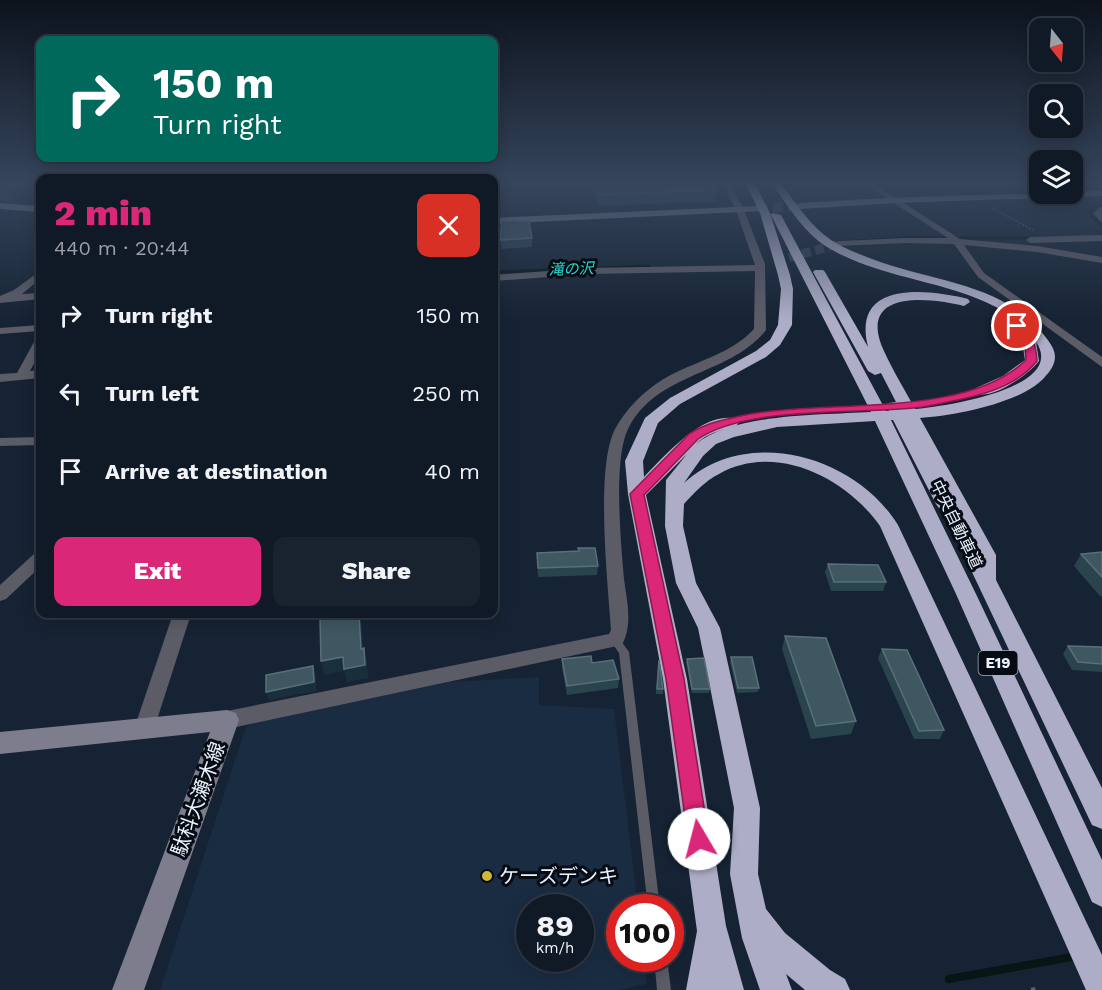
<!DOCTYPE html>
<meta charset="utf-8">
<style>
body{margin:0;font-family:"Work Sans","Noto Sans JP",sans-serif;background:#19232f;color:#f1f3f6;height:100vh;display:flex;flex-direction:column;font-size:22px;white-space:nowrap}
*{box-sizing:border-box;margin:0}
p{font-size:20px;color:#9ca1a7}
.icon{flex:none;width:33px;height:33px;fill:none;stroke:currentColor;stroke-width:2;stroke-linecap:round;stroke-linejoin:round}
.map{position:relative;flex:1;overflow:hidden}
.details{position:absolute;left:36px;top:174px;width:462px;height:444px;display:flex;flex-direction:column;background:#101a27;border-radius:12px;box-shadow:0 3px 15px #0003,0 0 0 2px #303844}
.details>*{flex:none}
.top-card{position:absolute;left:36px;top:36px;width:462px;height:126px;border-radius:12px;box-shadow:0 3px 15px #0003,0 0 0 2px #303844;background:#00695c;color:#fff;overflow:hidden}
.needle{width:39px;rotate:163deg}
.tools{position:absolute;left:1029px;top:18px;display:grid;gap:12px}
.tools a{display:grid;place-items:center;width:54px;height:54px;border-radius:12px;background:#101a27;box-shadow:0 3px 15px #0003,0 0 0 2px #303844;font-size:30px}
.speed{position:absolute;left:516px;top:894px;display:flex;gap:12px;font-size:30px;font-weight:700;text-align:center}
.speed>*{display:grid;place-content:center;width:78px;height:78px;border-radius:50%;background:#101a27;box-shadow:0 3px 15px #0003,0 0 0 2px #303844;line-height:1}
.speed small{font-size:15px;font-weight:400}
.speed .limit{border:9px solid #d22;background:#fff;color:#111}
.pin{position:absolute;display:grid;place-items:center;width:51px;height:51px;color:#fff;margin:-26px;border:3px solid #fff;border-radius:50%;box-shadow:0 2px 6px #0007}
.me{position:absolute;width:66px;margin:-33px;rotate:352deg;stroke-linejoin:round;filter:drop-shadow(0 0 4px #0008)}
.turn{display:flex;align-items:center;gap:21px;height:126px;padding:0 18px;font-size:27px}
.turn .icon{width:78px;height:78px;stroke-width:2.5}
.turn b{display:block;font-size:42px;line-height:51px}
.round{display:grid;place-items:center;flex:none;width:63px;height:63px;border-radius:12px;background:#19232f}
.head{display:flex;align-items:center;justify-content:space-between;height:102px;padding:0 18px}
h1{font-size:36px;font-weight:800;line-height:45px;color:#db2777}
.button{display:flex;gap:12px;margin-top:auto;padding:12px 18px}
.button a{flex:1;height:69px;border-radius:12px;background:#db2777;color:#fff;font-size:24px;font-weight:800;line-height:69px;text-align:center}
.button a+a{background:#19232f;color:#f1f3f6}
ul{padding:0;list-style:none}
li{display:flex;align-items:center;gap:18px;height:78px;padding:0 18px}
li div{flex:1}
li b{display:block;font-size:22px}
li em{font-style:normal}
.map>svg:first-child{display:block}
.built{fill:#1a2c42;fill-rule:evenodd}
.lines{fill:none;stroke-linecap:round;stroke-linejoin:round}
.stream-far1{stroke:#071514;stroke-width:3}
.stream{stroke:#071514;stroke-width:8}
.street-tunnel{stroke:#364252;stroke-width:9;stroke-dasharray:9 4.5;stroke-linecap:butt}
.secondary-tunnel{stroke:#364252;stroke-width:10;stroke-dasharray:10 5;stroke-linecap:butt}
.path-far1{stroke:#586473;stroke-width:1.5;stroke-dasharray:1.5 2;stroke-linecap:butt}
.path{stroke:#586473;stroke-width:4.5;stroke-dasharray:4.5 7;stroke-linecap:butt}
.lane{fill:#5c5c67;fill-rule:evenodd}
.street{fill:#5c5c67;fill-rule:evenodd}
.secondary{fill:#7d7d8e;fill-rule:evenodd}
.highway{fill:#adadc7;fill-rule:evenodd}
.wall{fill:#2a444e}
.shaded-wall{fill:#1a2f3c}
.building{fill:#3f5761;stroke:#5a6f7a;stroke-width:1.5}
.route{fill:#db2777;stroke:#8e194d;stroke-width:1.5}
.poi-dot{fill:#d3b635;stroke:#070c14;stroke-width:2}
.labels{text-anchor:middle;stroke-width:6;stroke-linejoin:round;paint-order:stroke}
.far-water-label{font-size:15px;font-style:italic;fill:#27d9d2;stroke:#070c14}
.shield{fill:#070c14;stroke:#a5adb8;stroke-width:1.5}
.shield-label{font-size:15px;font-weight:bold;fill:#e9f2fe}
.street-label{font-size:16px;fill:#e9f2fe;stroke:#070c14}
.near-street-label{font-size:20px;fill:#e9f2fe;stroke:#070c14}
.near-poi-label{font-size:20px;fill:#e9f2fe;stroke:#070c14;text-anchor:start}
</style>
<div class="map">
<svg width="1102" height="990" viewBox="0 0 1102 990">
<rect width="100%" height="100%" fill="#162334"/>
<path class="built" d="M539,677V705L614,709L638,907L620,908V958L644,959L647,984L618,990H160L245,730L249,724L450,682ZM530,908H580V958H530Z"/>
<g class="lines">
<g class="stream-far1">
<polyline points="1102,204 1091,211 1091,216 1102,224"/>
<polyline points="836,242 906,238 1035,238"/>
<polyline points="494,272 649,266"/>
</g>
<polyline class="stream" points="949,979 1077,956"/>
<polyline class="street-tunnel" points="776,261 839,244"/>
<polyline class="secondary-tunnel" points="758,209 800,206"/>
<polyline class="path-far1" points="992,208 1033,230"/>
<polyline class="path" points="1031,990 1038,989"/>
<g class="lane">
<polygon points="615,636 618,637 629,652 660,908 648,908 619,653 610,640 612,637"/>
<polygon points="654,958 667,958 671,990 657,990"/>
</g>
<g class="street">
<path d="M721,182H729L744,210L765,264L766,330C730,376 657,371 628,429C613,460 621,544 624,579C627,602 633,624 622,645L227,729L220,726L217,720L220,714L227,711L609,634L611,630C608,584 595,468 615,429C625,410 644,391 662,380C693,361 729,356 754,329L755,271L589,274L494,281V275L589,268L755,265L736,210Z"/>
<polygon points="861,182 871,182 960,239 1037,246 1102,257 1102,263 1037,252 964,245 984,273 1102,357 1102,367 978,277 954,244 905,243 836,246 836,242 839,241 905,238 948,238"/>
<polygon points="1099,207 1102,207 1102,223 1094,214"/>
<polygon points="494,219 498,222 499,245 494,248"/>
<polygon points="1102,235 1102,241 1030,243 1026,240 1030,237"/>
<polygon points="40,271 40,279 22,294 40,293 40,299 0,303 0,296 14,290"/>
<polygon points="40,325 40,331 0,334 0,328"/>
<polygon points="40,339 40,352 30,371 40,370 40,378 0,382 0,374 17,373 34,342"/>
<polygon points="40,437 40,445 0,446 0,438"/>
<polygon points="40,552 40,567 6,599 0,601 0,585 34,554"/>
<polygon points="173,614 191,614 154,729 151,735 144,738 137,735 134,729"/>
</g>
<g class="secondary">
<path d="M1102,190V196L895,203L800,209L795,206L800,203C891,197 983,194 1072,194V191Z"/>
<polygon points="0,203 40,206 40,212 0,209"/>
<polygon points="758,206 762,207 762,211 494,224 494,218"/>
<polygon points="227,710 236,713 239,720 144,990 112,990 210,732 0,754 0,732"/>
</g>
<path class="highway" d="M745,182H754L770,213L790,275L793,289L792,325L780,345L766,357L680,404L658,423L643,461L644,477C665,456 703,410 737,419L739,422L737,425C722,430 707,433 696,444C734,413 823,415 871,412L771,215L772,213L781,215L886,411H889L886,406L889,403L896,402L881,373L875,375L868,371L813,272L815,270H823L825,272L868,347C851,280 927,289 968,299L970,302L964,306C927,297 856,290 884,351C893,371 905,390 915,409C943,407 1068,388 1036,342L1039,361C1028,375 994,399 976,394L973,391L976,388L1003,376L1025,360L1022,342L1012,327L1018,323C1011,318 1004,312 996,307C942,279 875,278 824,245C802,230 786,203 771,182H780C795,202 810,226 831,240C843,248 859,254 872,259C932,282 1007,283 1047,339C1059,354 1057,364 1044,378C1021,403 954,416 920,418L996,555V580L1102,788V829L1092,825L971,570L976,564V555L952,508H939L936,504L893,420H891L976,594L1102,860V907L1092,902L956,594L875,421L777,427L734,437L716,444L703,456L684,483C748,425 855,456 898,525L1102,955V990H1086L880,526C846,478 776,442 719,474C705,481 694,493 684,504L683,526L696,583L720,628L760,808L758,874L766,909L785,933L830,970L845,979L850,990H805L786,974L792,990H760L742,938L730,874L734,808L708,677L698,628L676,583L665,526L666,480L687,454L646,495L687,679L726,926L744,990H686L697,931L663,679L628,494L625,461L645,418L670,398L756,351L770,340L778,325L781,289L778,275L760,213Z"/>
</g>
<g class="wall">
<polygon points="0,182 40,182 12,201 0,201"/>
<polygon points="592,182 717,190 715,201 600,206 592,193"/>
<polygon points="532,238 532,247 501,249 500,240"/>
<polygon points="1102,552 1102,596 1100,596 1074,566 1081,554"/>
<polygon points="537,553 598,566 597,575 538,577"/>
<polygon points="828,564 886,582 883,591 831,591 825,572"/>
<polygon points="404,614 425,614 404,615"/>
<polygon points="785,636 856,721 851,734 811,739 782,649"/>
<polygon points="1068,646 1102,647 1102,672 1072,670 1063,654"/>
<polygon points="882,649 944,730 940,739 914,739 878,658"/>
<polygon points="731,657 759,688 758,692 737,693 730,662"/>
<polygon points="562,659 592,663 619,679 618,688 567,695 562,668"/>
<polygon points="687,659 710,689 709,693 692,693 686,663"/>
<polygon points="658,664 663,689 663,694 656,694"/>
</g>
<g class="shaded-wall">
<polygon points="24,182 40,182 40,188 12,201 7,190"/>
<polygon points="359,614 362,626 364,662 361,649"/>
<polygon points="364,648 367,661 368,678 347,682 344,671 324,675 321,661 343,657"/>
<polygon points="313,666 316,675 316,691 269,700 266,692"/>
</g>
<g class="building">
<polygon points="0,182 24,182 7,190 0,190"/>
<polygon points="592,182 712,182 717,190 600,195"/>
<polygon points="502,221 529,221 532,238 500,240"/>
<polygon points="578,548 595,548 598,566 538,568 537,553 579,551"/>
<polygon points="1102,552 1102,577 1081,554"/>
<polygon points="828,564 878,565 886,582 834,582"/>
<polygon points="355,614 359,614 361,649 364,648 365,665 344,669 343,657 321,661 320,619"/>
<polygon points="785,636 826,638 856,721 816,726"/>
<polygon points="1068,646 1102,647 1102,664 1078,662"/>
<polygon points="882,649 907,650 944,730 919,731"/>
<polygon points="591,656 592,663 613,660 619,679 567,686 562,659"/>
<polygon points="731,657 752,657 759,688 738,688"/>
<polygon points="704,658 710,689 692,689 687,659"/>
<polygon points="659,660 663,689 657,689"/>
<polygon points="313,666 314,682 266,692 266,675"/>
</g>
<linearGradient id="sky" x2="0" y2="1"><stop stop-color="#0c131d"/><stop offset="0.57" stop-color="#36455c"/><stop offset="1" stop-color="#36455c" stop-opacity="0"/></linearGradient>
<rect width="1102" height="321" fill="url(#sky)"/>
<path class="route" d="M1014,324H1021C1032,336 1036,344 1037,361C1018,384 990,393 962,399C948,402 935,405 922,407C861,415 747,405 698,439L644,495L684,679L709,839L706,846L699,849L691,846L688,839L666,679L630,494L689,434C704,424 719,421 736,417C820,397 963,421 1026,360L1025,345L1012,326Z"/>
<circle class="poi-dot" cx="487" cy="876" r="6"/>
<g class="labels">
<g class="far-water-label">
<text transform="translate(571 269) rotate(-2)" y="5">滝の沢</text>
</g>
<rect class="shield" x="978.5" y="651" width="39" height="24" rx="4.5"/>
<g class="shield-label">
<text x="998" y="668">E19</text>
</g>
<g class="street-label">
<text transform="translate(957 524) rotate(64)" y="6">中央自動車道</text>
</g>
<g class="near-street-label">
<text transform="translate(198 799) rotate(-70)" y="7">駄科大瀬木線</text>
</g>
<g class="near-poi-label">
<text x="499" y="883">ケーズデンキ</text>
</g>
</g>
</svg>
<div class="tools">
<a><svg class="needle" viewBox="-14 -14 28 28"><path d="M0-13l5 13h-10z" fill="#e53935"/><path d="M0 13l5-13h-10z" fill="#9ca1a7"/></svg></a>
<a><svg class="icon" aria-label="search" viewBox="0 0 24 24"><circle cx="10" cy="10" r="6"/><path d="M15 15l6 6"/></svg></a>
<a><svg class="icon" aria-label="layers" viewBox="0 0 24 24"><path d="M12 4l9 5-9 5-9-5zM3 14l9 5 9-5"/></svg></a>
</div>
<div class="speed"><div>89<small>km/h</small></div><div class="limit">100</div></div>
<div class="pin" style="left:1017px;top:326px;background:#d93025"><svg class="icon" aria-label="arrive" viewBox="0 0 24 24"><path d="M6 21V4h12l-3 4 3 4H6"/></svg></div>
<svg class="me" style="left:699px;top:839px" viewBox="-20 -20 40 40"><circle r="19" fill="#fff"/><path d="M0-13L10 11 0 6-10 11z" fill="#db2777"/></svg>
<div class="top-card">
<div class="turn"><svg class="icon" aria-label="right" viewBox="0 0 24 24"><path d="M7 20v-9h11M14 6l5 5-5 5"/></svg><div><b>150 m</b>Turn right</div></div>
</div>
<section class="details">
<div class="head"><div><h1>2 min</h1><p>440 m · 20:44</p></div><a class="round" style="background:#d93025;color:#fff"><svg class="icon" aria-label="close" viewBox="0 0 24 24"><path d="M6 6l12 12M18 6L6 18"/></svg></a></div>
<ul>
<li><svg class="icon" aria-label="right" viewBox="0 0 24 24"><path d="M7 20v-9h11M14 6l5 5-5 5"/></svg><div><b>Turn right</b></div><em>150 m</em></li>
<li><svg class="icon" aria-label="left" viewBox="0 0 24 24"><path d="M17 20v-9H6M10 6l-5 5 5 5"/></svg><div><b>Turn left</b></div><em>250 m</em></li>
<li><svg class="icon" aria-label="arrive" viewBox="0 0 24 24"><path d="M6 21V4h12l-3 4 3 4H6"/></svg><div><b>Arrive at destination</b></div><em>40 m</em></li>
</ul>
<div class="button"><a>Exit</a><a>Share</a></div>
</section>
</div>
